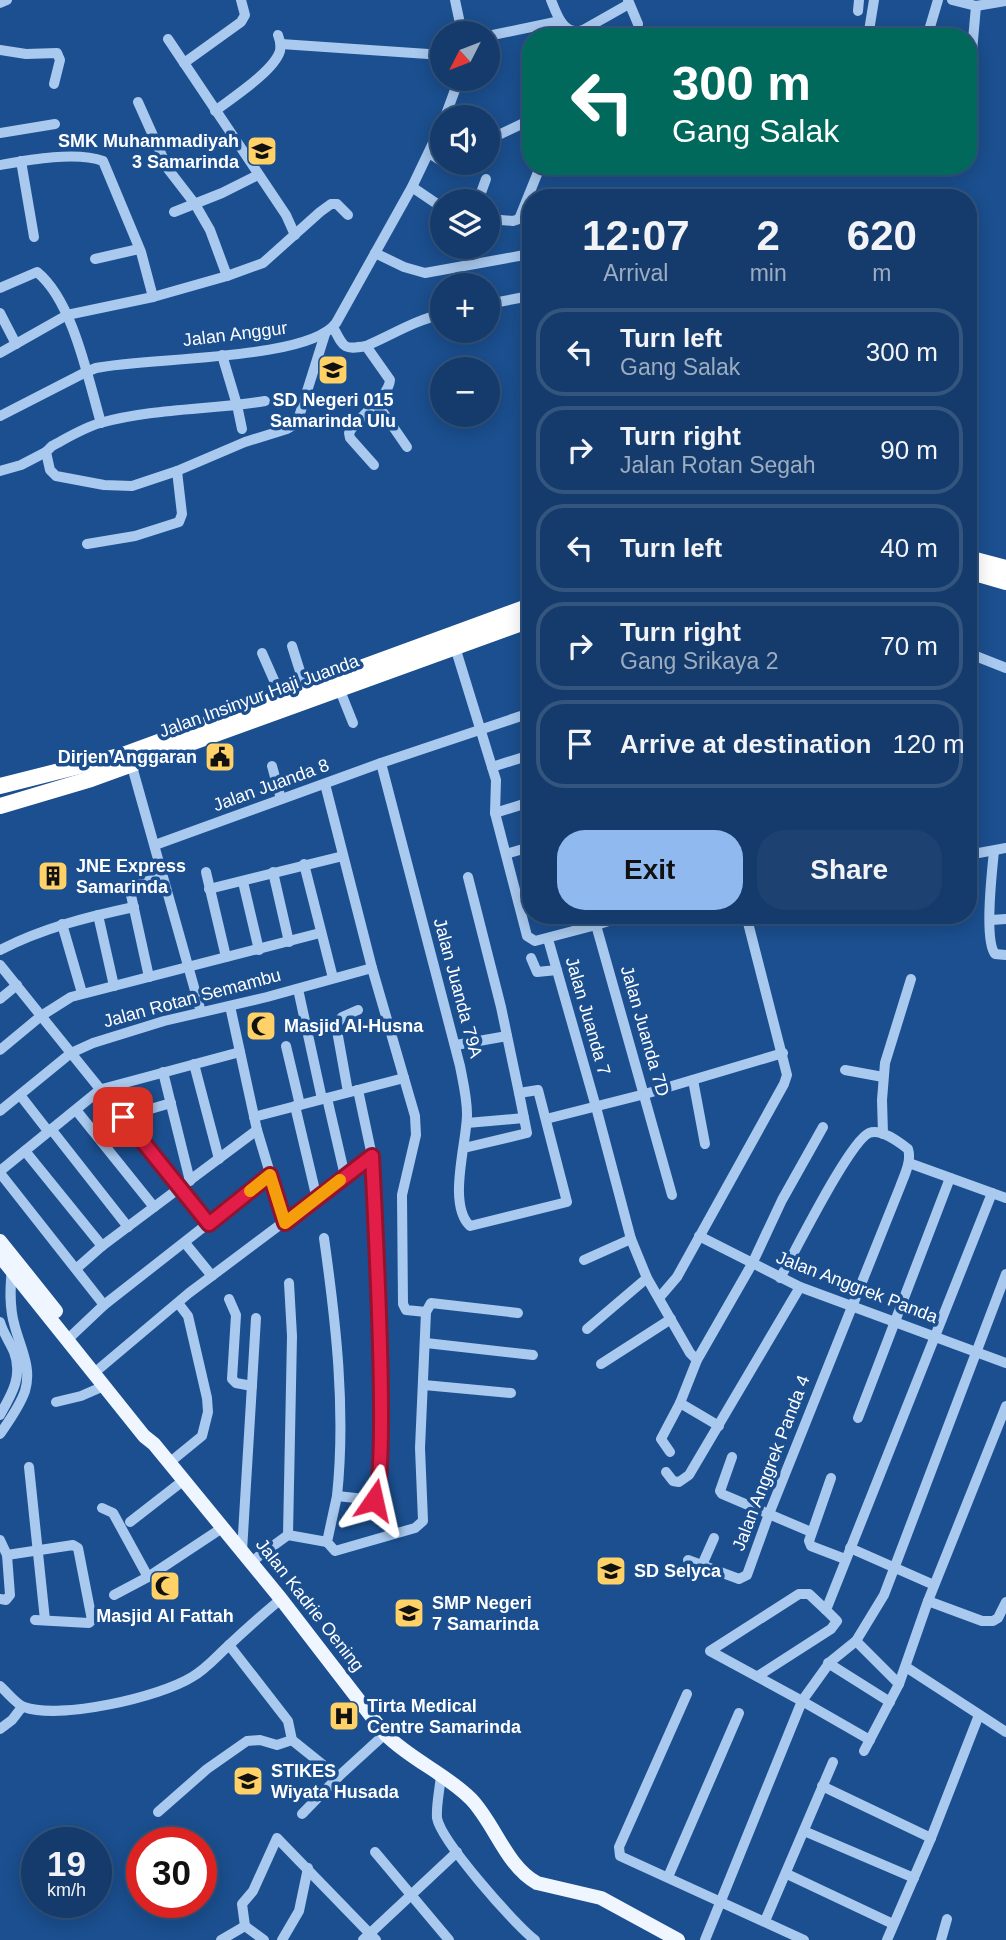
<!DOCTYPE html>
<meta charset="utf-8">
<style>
body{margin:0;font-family:Helvetica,sans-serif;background:#1d4271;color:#f1f3f6;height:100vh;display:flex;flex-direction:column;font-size:26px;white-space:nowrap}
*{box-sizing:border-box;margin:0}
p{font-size:23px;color:#9dadc1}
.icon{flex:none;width:38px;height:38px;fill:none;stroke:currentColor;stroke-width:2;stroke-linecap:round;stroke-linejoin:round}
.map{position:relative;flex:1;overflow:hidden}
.side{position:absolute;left:522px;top:189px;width:455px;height:735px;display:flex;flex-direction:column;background:#143b6b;border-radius:28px;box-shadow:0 4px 18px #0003,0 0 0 2px #33557e}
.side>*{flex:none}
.top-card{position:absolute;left:522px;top:28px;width:455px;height:147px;border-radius:28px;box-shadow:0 4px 18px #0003,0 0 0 2px #33557e;background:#00695c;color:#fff;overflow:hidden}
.needle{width:46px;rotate:228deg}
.fabs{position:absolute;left:430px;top:21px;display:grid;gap:14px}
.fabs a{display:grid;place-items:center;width:70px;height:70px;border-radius:50%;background:#143b6b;box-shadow:0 4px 18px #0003,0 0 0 2px #33557e;font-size:35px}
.speed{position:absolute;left:21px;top:1827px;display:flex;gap:14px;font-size:35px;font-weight:700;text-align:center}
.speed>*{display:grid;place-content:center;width:91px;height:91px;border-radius:50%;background:#143b6b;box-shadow:0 4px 18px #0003,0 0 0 2px #33557e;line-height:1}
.speed small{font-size:18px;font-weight:400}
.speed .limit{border:10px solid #d22;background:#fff;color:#111}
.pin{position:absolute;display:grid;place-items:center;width:60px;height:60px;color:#fff;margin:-30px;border-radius:14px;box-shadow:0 4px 10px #0006}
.me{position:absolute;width:77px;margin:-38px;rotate:11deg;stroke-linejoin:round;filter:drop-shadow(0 0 5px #0008)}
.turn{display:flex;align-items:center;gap:24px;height:147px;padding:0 35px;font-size:32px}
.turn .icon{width:91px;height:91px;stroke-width:2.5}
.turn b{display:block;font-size:49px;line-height:60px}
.eta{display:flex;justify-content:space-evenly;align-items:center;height:119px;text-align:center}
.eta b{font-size:42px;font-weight:600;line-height:49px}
.cta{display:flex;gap:14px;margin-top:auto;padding:14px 35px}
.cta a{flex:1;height:80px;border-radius:28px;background:#90b9f0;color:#111;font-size:28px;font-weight:600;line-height:80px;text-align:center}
.cta a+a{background:#1d4271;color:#f1f3f6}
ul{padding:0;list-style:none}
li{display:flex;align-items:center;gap:21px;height:88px;margin:0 14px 10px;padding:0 21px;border:4px solid #33557e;border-radius:28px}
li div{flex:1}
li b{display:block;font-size:26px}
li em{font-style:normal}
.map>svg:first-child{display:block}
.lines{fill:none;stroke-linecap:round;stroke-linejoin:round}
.minor{stroke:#a9c9ee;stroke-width:10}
.major{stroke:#f0f6ff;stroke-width:14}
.highway{stroke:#fff;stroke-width:16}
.route-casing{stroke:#92132f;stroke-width:18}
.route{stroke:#e11d48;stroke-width:12}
.slow{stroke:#f59e0b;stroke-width:12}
.labels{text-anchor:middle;stroke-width:7;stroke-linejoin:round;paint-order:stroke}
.poi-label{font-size:18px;font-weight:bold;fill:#fff;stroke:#1b4f8f;text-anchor:start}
.street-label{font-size:18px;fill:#fff;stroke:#1b4f8f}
</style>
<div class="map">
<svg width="1006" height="1940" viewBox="0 0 1006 1940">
<rect width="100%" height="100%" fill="#1b4f8f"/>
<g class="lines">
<g class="minor">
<polyline points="455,0 462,33"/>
<path d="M551,0C557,15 564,37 583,30L629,4"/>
<polyline points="628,0 638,24"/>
<polyline points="952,0 976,6 1006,1"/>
<polyline points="0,3 7,0"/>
<polyline points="858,11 859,0"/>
<polyline points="488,36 560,21"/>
<polyline points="868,37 874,0"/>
<polyline points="927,37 938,0"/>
<polyline points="168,39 286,215 295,235"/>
<polyline points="281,44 443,55"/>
<polyline points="0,50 26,54 57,53 60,60 54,84"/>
<polyline points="184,63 241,22 245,15 241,0"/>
<polyline points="971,63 976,6"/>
<polyline points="138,102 168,169 195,204 210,230 227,276"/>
<path d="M215,111C232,98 274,71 280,51C281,45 280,40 278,35"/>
<polyline points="445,117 459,79"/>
<polyline points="0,133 55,124"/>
<polyline points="488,140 530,120"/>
<polyline points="429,153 443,162"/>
<polyline points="21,161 34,237"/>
<polyline points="444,163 449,166 456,163"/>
<path d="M0,165C28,160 76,151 103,161L141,252L153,297"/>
<polyline points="861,172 864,166"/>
<polyline points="412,187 443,208"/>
<polyline points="478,201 486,179"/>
<polyline points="174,212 222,193 258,175"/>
<polyline points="488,219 513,221 519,219 538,172"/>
<polyline points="375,253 404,267 425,273 530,254"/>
<polyline points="95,259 139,249"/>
<path d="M0,288L37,272C73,301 88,379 101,423"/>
<polyline points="488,304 530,296"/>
<polyline points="0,313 16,344"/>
<path d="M333,327C344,348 343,350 366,346L390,380C389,397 358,416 349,433L350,438L374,465"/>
<path d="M366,346C392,335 415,320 443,314"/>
<polyline points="0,353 67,315 153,297 227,276 263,263 320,212 331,204 337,204 348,215"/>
<polyline points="222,355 237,405 242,429"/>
<polyline points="376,402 407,447"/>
<path d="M0,416L86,372L96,368C147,357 308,361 336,323L412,187L443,122"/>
<polyline points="0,471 21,465 46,452"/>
<polyline points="177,471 245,442 287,429 297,423 325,334"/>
<path d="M87,544L135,536L179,522L182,514L177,471L132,486L104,485L56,476L50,470L46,452L52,446C67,438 83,428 100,423C154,408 211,410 265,401"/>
<polyline points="292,646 305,687"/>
<polyline points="455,647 496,780 495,813 527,936 535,941 596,925 672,1195"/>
<polyline points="262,653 281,696"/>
<polyline points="968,653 1006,668"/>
<polyline points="339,688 353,723"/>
<polyline points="131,763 201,1012"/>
<path d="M381,763L460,1066C463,1082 467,1098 467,1114C467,1143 447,1204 470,1226L567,1202L538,1090L519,1093L527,1133L464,1148"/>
<polyline points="272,766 281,799"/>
<polyline points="492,767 527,756"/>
<polyline points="325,784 372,968 415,1116 416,1135 402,1195 403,1304 406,1310 426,1312"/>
<polyline points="495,813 530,802"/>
<polyline points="155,845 381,763 530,713"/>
<path d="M994,851C992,871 984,940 995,954L1006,955"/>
<polyline points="506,854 530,847"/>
<polyline points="968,855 1006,848"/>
<polyline points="304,864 333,978"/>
<polyline points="206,872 226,957"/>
<polyline points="273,872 289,942"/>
<polyline points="468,877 501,1007 519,1093"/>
<polyline points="243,882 259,950"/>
<polyline points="209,889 343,856"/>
<polyline points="98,915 114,986"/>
<polyline points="991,920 1006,919"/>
<polyline points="62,924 82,993"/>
<polyline points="596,925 628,915"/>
<polyline points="548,939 596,1107 631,1239 647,1278 690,1353 697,1360"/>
<path d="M0,950C43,928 87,917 134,907"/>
<polyline points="531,958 537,972 557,970"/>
<polyline points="0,965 209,1224"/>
<polyline points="149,977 129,886 159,878"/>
<polyline points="298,989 322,1099"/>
<polyline points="0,999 17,985"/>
<polyline points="230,1006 257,1130 285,1223"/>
<polyline points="456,1045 507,1036"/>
<polyline points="286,1046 300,1105"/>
<polyline points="0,1050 41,1016 71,997 320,933"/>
<polyline points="194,1064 219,1159"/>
<polyline points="845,1070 883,1077"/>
<polyline points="163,1072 190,1181"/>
<polyline points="693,1080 705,1144"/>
<polyline points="102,1089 240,1052"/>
<polyline points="358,1090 372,1156 377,1253 381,1461 377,1498 374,1500 337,1496 327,1542 335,1551 415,1528 423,1521 420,1448 426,1312 431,1303 518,1313"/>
<polyline points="348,1092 336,1025 342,1017 358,1010"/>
<polyline points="20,1095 48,1131"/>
<polyline points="327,1098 345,1176"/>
<polyline points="295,1106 317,1199"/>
<polyline points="76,1110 154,1207"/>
<polyline points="0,1111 71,1053 93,1043 164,1021 267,997 372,968"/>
<polyline points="123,1117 171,1103"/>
<polyline points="254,1117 404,1078"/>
<polyline points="546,1119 645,1094 783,1053"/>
<polyline points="467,1123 524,1118"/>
<polyline points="51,1129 128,1227"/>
<polyline points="883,1134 882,1100 885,1063 911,979"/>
<polyline points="25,1151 102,1246"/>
<polyline points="909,1163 1006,1198"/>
<polyline points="0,1171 101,1089"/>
<polyline points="0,1173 104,1305"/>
<polyline points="699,1236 800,1287 1006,1363"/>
<path d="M324,1238C336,1323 346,1410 337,1496"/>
<polyline points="185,1243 212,1276"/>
<polyline points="584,1260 631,1239"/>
<polyline points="77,1268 102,1246 257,1130"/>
<polyline points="659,1298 677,1277 784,1084 787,1075 746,915"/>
<polyline points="229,1299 236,1315 232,1379 236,1383 252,1386"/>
<path d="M0,1322C3,1333 10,1342 14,1352C23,1376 12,1394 0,1415"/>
<polyline points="587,1329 647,1278"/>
<polyline points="67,1340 104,1305 270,1175"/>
<polyline points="426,1343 533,1355"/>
<polyline points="601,1364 671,1319"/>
<polyline points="100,1368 189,1293 372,1156"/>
<polyline points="424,1385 511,1393"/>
<polyline points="56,1402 81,1396 104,1386"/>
<polyline points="680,1403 719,1426"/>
<polyline points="858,1418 950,1178"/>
<path d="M0,1434C9,1421 20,1406 25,1391C32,1368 21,1349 15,1327C9,1308 10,1288 12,1268"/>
<polyline points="670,1452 661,1439 680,1403 697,1360 752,1264 782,1200 823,1127"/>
<polyline points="732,1457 720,1491 722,1494 811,1532"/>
<polyline points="169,1463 202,1436 208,1412 207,1398 188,1316 178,1303"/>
<polyline points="29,1467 45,1620"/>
<polyline points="666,1472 673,1481 679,1482 689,1475 800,1287"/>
<polyline points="831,1478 809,1541 811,1546 845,1559"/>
<polyline points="102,1508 113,1513 148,1577"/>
<polyline points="130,1522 184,1480"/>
<polyline points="288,1535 327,1542"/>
<polyline points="0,1540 7,1555 10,1595 6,1600 0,1599"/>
<polyline points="850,1548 934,1585"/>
<polyline points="242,1551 256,1318"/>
<polyline points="7,1555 73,1545 78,1548 92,1620 89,1623 35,1620"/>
<path d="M688,1560L739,1579L747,1575L769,1514L900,1187C904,1176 912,1161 908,1149C899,1142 881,1128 869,1133C849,1142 794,1254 780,1278"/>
<polyline points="251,1562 288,1535 292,1336 289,1283"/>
<polyline points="702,1565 714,1538"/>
<polyline points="114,1595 148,1577 222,1528"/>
<polyline points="928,1601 982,1621 993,1621 998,1618 1006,1602"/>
<polyline points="826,1610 809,1594 799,1594 710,1651 802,1701 830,1662 856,1641 884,1595 1006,1274"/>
<polyline points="856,1641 899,1684"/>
<polyline points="229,1645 288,1721 292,1740 338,1777"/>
<polyline points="828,1663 890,1702"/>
<polyline points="906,1667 1006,1732"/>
<polyline points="758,1676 831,1629 837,1621 826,1610 992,1193"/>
<path d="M0,1686C7,1692 16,1704 24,1707C60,1720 160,1697 192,1677C206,1669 216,1657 228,1646C245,1630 263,1614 281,1599"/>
<polyline points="687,1694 619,1847 620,1856 804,1940"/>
<polyline points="0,1729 12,1720 22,1707"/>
<polyline points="864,1751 899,1684 928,1601 1006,1406"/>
<path d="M441,1775C440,1788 436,1805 437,1818C441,1841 515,1925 535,1940"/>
<polyline points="822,1786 931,1838"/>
<polyline points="158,1812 207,1769 247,1741 260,1740 277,1745 292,1740"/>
<polyline points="302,1814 338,1777 385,1734"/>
<polyline points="804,1831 914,1878"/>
<polyline points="375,1852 449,1940"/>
<polyline points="787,1874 893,1924"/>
<polyline points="668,1877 739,1713"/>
<polyline points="765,1921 833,1762"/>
<polyline points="245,1926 242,1904 253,1891 277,1838 376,1940"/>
<polyline points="221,1940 245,1926 264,1940"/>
<polyline points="282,1940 299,1911 308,1868"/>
<polyline points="363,1940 457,1852"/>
<polyline points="705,1940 802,1701 870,1740"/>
<polyline points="887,1940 931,1838 979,1715"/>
<polyline points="941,1940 947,1919"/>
</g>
<g class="major">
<polyline points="0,1241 56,1311"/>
<path d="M0,1256L144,1436L154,1444L281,1599L385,1734C411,1760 445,1773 471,1799C495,1824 506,1866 537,1883L601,1898L678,1940"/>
</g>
<g class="highway">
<polyline points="968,558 1006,568"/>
<polyline points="968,571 1006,582"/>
<polyline points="0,786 123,755 530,606"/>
<polyline points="0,806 91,779 530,620"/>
</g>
</g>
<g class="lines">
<g class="route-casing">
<path id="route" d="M123,1117L209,1224L270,1175L285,1223L372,1156C374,1198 390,1484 374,1500"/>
</g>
<use href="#route" class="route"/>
<polyline class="slow" points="250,1191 270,1175 285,1223 340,1180"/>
</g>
<defs>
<g id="school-square" transform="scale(1.575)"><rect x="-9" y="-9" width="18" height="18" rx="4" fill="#ffd166" stroke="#1b4f8f"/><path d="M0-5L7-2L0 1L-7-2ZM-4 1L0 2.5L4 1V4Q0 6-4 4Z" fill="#111"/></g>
<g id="civic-square" transform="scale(1.575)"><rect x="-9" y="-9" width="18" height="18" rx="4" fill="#ffd166" stroke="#1b4f8f"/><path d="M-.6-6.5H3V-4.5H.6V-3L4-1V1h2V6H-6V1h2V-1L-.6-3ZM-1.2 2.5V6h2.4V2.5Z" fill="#111"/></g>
<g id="building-square" transform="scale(1.575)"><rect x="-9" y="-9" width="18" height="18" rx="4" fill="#ffd166" stroke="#1b4f8f"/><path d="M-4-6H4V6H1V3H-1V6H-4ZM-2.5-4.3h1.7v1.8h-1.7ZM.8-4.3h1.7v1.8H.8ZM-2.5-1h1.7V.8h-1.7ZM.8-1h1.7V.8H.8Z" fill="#111"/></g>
<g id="mosque-square" transform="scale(1.575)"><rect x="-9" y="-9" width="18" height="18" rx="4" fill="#ffd166" stroke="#1b4f8f"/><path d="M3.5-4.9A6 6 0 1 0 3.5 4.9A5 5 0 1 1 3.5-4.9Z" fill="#111"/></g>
<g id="hospital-square" transform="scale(1.575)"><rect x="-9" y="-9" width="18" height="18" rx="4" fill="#ffd166" stroke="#1b4f8f"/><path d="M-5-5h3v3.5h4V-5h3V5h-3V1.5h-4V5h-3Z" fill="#111"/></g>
<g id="university-square" transform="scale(1.575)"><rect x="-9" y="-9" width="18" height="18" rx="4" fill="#ffd166" stroke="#1b4f8f"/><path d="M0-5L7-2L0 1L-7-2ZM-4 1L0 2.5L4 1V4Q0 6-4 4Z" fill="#111"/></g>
</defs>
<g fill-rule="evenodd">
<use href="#school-square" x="262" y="151"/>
<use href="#school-square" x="333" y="370"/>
<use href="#civic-square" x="220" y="757"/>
<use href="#building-square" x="53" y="876"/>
<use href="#mosque-square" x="261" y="1026"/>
<use href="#school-square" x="611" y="1571"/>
<use href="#mosque-square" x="165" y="1586"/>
<use href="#school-square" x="409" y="1613"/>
<use href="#hospital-square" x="344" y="1716"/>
<use href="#university-square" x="248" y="1781"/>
</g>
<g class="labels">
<g class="poi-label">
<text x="239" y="147" text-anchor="end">SMK Muhammadiyah<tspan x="239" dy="21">3 Samarinda</tspan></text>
<text x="333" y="406" text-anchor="middle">SD Negeri 015<tspan x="333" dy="21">Samarinda Ulu</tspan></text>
<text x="197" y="763" text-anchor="end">Dirjen Anggaran</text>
<text x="76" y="872">JNE Express<tspan x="76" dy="21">Samarinda</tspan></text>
<text x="284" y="1032">Masjid Al-Husna</text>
<text x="634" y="1577">SD Selyca</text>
<text x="432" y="1609">SMP Negeri<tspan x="432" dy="21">7 Samarinda</tspan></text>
<text x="165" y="1622" text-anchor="middle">Masjid Al Fattah</text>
<text x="367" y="1712">Tirta Medical<tspan x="367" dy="21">Centre Samarinda</tspan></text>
<text x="271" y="1777">STIKES<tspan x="271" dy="21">Wiyata Husada</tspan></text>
</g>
<g class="street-label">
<text transform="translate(235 334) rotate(-7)" y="6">Jalan Anggur</text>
<text transform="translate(259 696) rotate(-20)" y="6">Jalan Insinyur Haji Juanda</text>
<text transform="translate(271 785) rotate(-20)" y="6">Jalan Juanda 8</text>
<text transform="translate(458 988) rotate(75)" y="6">Jalan Juanda 79A</text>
<text transform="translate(192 998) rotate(-15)" y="6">Jalan Rotan Semambu</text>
<text transform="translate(588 1016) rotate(74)" y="6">Jalan Juanda 7</text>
<text transform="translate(645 1031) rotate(74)" y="6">Jalan Juanda 7D</text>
<text transform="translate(857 1287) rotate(21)" y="6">Jalan Anggrek Panda</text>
<text transform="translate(771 1463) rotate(-69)" y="6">Jalan Anggrek Panda 4</text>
<text transform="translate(310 1605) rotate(52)" y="6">Jalan Kadrie Oening</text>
</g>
</g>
</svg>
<div class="fabs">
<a><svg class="needle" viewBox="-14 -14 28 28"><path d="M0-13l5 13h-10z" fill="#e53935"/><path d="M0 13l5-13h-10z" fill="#9dadc1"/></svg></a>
<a><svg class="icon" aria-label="sound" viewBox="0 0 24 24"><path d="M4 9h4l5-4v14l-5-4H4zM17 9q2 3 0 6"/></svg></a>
<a><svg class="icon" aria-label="layers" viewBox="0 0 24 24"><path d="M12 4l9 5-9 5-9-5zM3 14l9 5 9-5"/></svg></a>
<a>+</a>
<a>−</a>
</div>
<div class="speed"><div>19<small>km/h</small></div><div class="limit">30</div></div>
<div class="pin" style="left:123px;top:1117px;background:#d93025"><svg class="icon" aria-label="arrive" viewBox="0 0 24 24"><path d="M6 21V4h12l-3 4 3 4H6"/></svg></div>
<svg class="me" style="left:374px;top:1500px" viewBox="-20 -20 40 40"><path d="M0-17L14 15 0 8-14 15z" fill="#e11d48" stroke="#fff" stroke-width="4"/></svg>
<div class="top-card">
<div class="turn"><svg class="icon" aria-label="left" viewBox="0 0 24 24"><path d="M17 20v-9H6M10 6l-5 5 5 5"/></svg><div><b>300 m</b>Gang Salak</div></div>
</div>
<section class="side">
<div class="eta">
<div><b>12:07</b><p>Arrival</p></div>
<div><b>2</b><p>min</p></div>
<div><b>620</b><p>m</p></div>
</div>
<ul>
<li><svg class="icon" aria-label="left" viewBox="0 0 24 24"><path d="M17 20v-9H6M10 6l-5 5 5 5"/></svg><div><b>Turn left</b><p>Gang Salak</p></div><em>300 m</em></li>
<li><svg class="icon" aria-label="right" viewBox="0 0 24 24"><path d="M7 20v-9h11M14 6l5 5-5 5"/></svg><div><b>Turn right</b><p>Jalan Rotan Segah</p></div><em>90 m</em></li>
<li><svg class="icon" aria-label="left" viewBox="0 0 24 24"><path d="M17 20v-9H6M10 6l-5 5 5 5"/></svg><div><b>Turn left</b></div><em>40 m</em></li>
<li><svg class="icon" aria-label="right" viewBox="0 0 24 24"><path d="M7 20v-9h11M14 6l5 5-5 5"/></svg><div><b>Turn right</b><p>Gang Srikaya 2</p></div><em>70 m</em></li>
<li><svg class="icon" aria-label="arrive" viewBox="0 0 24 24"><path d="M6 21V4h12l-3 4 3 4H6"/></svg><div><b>Arrive at destination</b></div><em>120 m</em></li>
</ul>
<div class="cta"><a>Exit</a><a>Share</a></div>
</section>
</div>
